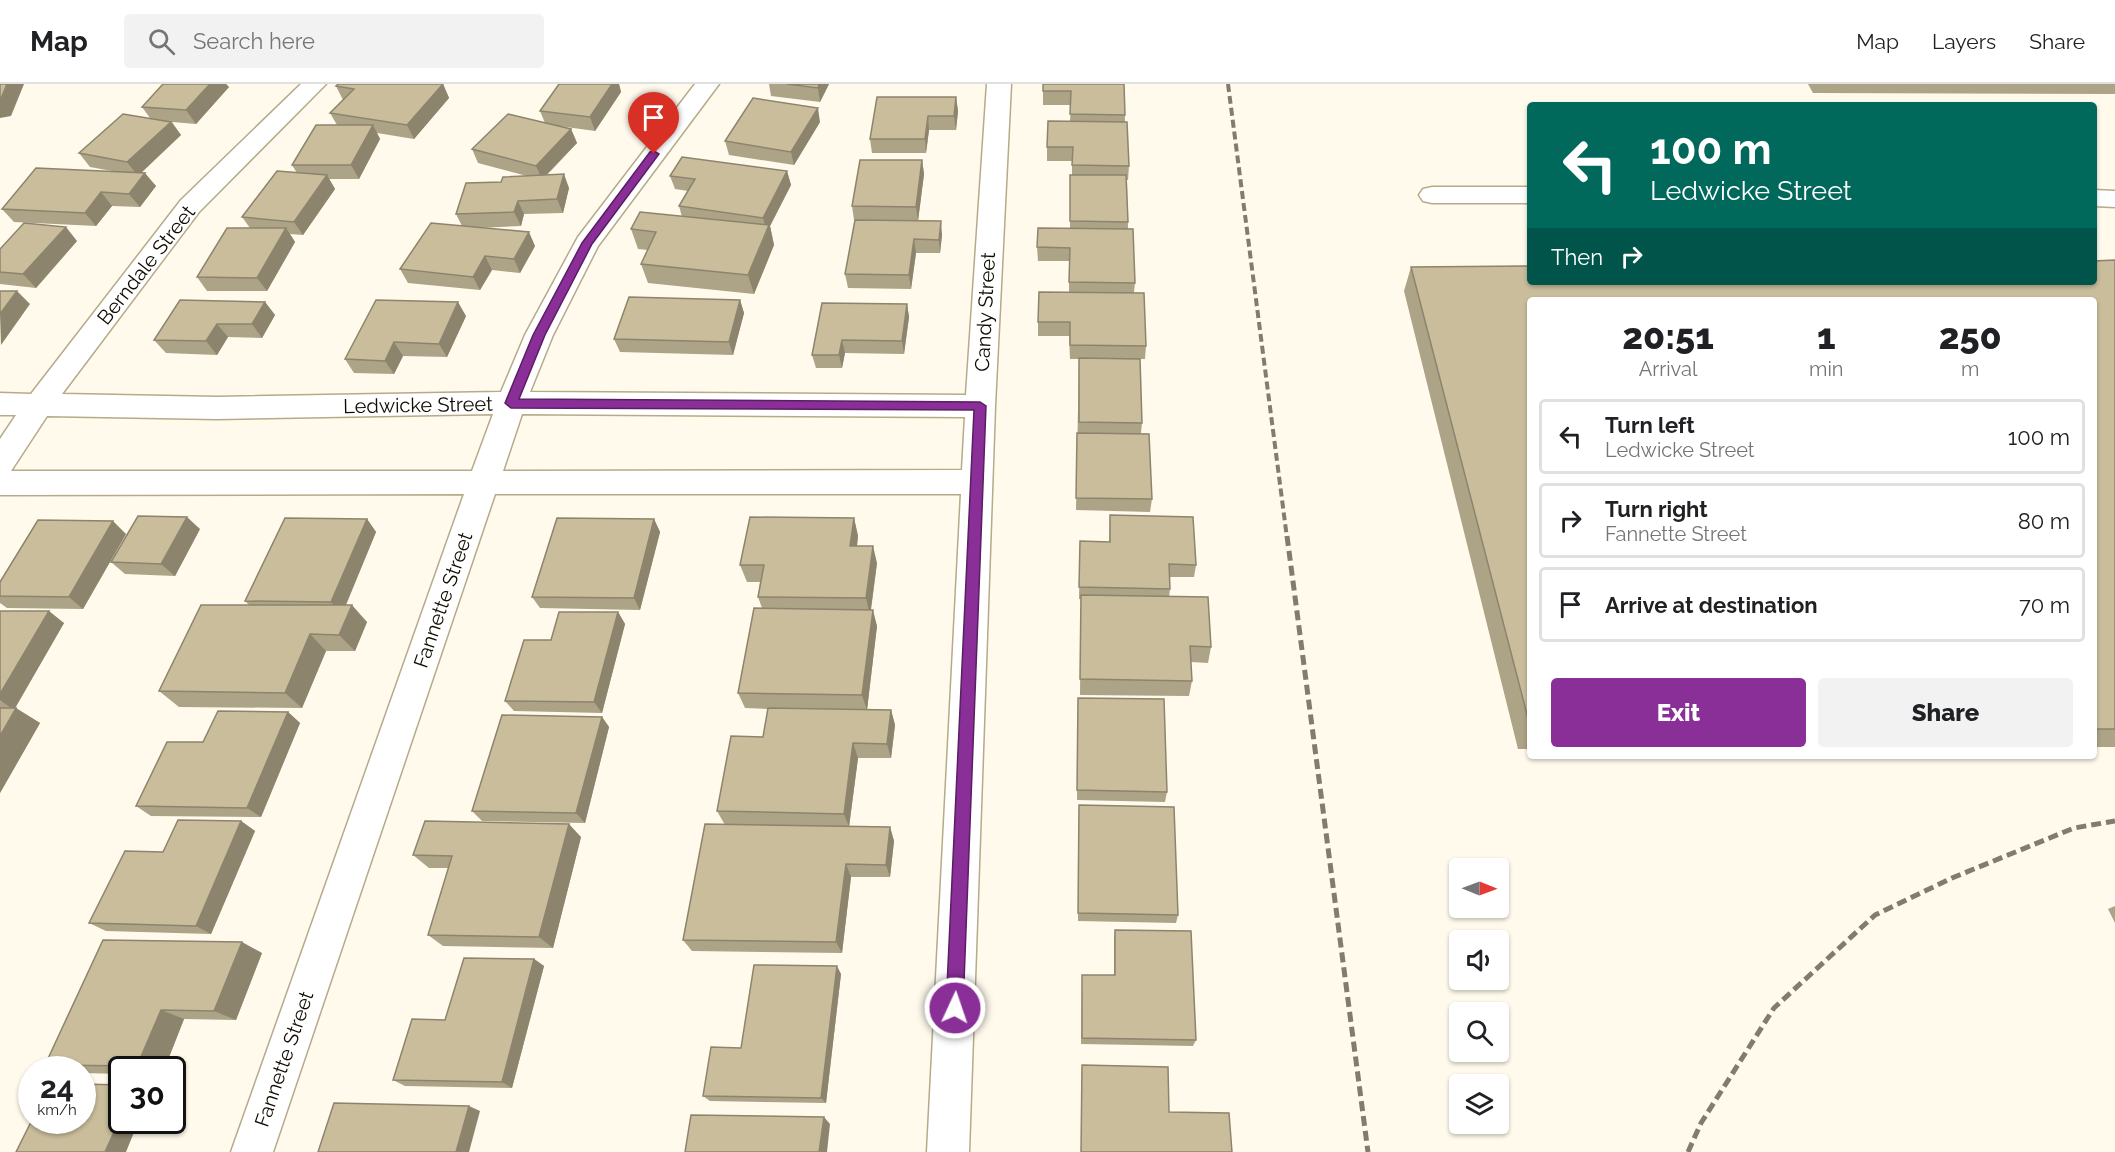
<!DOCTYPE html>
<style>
body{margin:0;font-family:Raleway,sans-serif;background:#f2f2f2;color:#202124;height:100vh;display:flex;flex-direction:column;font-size:22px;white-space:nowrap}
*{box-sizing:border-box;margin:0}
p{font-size:20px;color:#757577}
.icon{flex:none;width:33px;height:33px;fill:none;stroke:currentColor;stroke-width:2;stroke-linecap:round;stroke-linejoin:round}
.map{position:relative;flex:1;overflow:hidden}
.side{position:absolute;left:1527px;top:213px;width:570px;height:462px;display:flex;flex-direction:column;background:#fff;border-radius:6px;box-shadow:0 2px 4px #0004}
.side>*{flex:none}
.guide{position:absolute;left:1527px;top:18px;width:570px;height:183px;border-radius:6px;box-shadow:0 2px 4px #0004;background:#00695c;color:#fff;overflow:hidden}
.needle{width:39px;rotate:91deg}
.tools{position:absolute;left:1449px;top:774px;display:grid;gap:12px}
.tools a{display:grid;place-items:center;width:60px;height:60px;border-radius:6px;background:#fff;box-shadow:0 2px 4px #0004;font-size:30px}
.speed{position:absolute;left:18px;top:972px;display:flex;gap:12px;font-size:30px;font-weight:700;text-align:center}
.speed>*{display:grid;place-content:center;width:78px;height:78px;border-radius:50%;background:#fff;box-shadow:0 2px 4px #0004;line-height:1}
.speed small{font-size:15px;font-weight:400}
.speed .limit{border:3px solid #111;border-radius:9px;background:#fff;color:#111}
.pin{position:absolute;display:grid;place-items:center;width:51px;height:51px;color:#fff;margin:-62px -26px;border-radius:50% 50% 50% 0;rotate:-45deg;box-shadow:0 0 6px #0007}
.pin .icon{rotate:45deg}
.me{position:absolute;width:66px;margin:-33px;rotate:3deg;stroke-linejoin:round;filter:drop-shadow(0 0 4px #0008)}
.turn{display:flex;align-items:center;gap:21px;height:126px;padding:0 24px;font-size:27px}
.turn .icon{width:78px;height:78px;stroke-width:2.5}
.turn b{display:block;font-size:42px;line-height:51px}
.then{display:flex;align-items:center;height:57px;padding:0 24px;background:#0003;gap:12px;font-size:22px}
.eta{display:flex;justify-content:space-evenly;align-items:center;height:102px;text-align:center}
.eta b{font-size:36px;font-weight:800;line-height:42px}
.cta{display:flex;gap:12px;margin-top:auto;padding:12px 24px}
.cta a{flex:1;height:69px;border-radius:6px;background:#8a2e98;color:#fff;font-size:24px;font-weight:800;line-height:69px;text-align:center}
.cta a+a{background:#f2f2f2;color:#202124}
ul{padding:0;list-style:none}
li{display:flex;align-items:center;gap:18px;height:75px;margin:0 12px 9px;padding:0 12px;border:3px solid #e0e0e0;border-radius:6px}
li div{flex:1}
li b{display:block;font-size:22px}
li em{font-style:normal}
header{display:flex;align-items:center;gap:36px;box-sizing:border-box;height:84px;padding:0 30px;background:#fff;border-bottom:2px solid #e0e0e0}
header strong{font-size:28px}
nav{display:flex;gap:33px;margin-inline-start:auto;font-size:21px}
.search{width:420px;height:54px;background:#f2f2f2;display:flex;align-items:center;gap:15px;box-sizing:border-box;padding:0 21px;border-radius:6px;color:#757577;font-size:22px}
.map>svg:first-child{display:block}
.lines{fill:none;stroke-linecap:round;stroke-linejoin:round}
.minor-casing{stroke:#b5aa89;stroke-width:3}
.minor{fill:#fff;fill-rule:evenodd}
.rail-far1{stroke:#807c70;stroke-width:4;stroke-dasharray:8 4;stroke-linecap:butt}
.rail{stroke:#807c70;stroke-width:5;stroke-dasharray:10 5;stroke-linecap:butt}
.wall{fill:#ada386}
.shaded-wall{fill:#8d846d}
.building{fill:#c9bd9c;stroke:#8d846d;stroke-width:1.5}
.route{fill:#8a2e98;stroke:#5a1e63;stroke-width:1.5}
.labels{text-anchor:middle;stroke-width:4.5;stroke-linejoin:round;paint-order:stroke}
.street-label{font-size:20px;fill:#0f0b02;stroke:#fff}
</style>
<header>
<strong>Map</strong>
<div class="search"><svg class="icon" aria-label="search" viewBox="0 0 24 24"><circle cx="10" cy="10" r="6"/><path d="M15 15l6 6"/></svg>Search here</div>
<nav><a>Map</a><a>Layers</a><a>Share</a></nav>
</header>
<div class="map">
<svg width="2115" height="1068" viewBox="0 0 2115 1068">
<rect width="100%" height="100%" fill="#fffaec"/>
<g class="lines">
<g class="minor-casing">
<g id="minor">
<path d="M301,0H326L199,128L62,310L217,313L501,308L525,251L578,153L695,0H719L598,162L553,251L530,308L966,311L987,0H1011L995,322L969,1068H927L961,410H495L273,1068H231L464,410L0,411V355L16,331H0V309L31,310L181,116ZM493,330L472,387H11L47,332L217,335ZM522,330L965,333L962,386L503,387Z"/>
<polygon points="1432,103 1530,103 1530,119 1432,119 1423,117 1419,111 1423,105"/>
<polygon points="2094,106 2115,107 2115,123 2094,122"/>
</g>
</g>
<use href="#minor" class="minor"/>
<polyline class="rail-far1" points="1228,0 1287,454"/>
<g class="rail">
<polyline points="1287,452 1368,1068"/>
<polyline points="1688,1068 1701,1039 1774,924 1875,831 1952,794 2074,744 2115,737"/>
</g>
</g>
<g class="wall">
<polygon points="163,0 226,0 229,3 196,40 172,38 181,51 141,88 156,102 140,123 112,122 96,142 14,138 2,125 112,87 90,83 79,69 150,34 142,23"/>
<polygon points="443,0 449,14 414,55 377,49 380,55 359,95 329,95 335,105 303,151 290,150 295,158 267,207 207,207 197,193 250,144 242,133 297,89 292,81 337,41 330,29 343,16 336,2"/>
<polygon points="612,0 619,0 621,8 595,47 559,42 571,45 577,59 547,91 569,104 563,129 524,130 521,142 479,144 535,162 520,189 492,186 480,206 408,199 400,185 462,142 456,130 501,98 527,92 478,79 472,65 545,39 540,27"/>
<polygon points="769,0 829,0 820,18 771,12"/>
<polygon points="1043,0 1124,0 1125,38 1129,82 1128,96 1127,96 1128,145 1135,199 1134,208 1146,262 1145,275 1140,275 1142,339 1141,349 1152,415 1150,428 1076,426 1079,275 1070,275 1069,252 1038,252 1038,238 1069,208 1069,177 1038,177 1037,163 1070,144 1070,91 1072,91 1072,77 1047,77 1047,63 1070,37 1071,21 1043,21"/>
<polygon points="1808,0 2115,0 2115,10 1813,9"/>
<polygon points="956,13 958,27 956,46 929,46 926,69 872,69 870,55"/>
<polygon points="820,38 794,81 729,71 725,57"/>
<polygon points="922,76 924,90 918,137 854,136 852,122"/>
<polygon points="787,87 791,101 770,142 774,161 754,210 648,199 641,180 648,166 638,165 631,145 682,133 679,122 688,107 675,105 670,92"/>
<polygon points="855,136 942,151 940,169 916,169 911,205 848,204 845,190"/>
<polygon points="77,157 36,204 0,200 0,165"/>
<polygon points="2115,176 2115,663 2094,663 2094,216 1530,216 1530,665 1518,665 1404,207 1411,183"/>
<polygon points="740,216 744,229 733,271 620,268 614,255"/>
<polygon points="265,218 275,231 262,254 228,253 217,271 166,269 154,256"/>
<polygon points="907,220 909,233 904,270 845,269 842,284 816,284 812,271"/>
<polygon points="466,232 447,273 403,272 394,290 354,289 345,275"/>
<polygon points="1110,431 1196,481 1194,493 1170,493 1170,505 1169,513 1211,563 1208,579 1191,578 1192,597 1189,612 1080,611 1081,515 1079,515 1080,457 1109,458"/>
<polygon points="854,434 858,452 857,462 877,479 871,526 877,542 867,626 891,626 895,641 891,674 858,674 849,743 890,743 894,757 890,793 851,793 842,869 692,867 683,856 725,741 717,727 763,653 768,625 745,624 738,609 762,524 758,513 760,498 747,498 740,481"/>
<polygon points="367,435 376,448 346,521 367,538 355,567 326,567 302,624 179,623 159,607 249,521 245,517"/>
<polygon points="654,435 660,448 640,526 540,524 532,513"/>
<polygon points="200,445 175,492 125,490 111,478"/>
<polygon points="126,450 83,525 7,524 0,519 0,498"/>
<polygon points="0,527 64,539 15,624 40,639 0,709"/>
<polygon points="618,528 625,540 602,629 514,627 505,617 551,556"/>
<polygon points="1078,614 1167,708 1165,718 1077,716"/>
<polygon points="288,628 300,639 261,733 151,732 136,722 203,658"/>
<polygon points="602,633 609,643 585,739 482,737 472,727"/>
<polygon points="1079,721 1178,831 1176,839 1078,837"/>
<polygon points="241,737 255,747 211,850 106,847 89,839"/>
<polygon points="581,753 553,864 443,862 428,851 449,784 429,784 413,771"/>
<polygon points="2115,822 2115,839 2108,825"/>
<polygon points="1115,846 1196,956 1193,962 1081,960 1082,898 1114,891 1114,854"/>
<polygon points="262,869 236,936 184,935 164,986 122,986 122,990 82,989 82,986 61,986 45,981"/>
<polygon points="534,875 544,882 512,1004 405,1002 393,996"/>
<polygon points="841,890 826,1019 710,1017 703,1012 741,964"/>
<polygon points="1082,981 1169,1028 1232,1068 1081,1068"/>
</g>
<g class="shaded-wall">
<polygon points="7,0 24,0 11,32 0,34 0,17"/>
<polygon points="210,0 226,0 229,3 196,40 186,26"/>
<polygon points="443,0 449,14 414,55 407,41"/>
<polygon points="612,0 619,0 621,8 595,47 590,33"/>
<polygon points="819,0 829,0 820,18 818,4"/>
<polygon points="956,13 958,27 956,46 954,32"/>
<polygon points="818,24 820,38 794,81 791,68"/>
<polygon points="928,32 929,46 926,69 925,55"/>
<polygon points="171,38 181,51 138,92 127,78"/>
<polygon points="373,41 380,55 359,95 351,81"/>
<polygon points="571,45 577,59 542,95 536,82"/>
<polygon points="922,76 924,90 918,137 916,123"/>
<polygon points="787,87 791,101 770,142 774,161 754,210 748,191 767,148 763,134"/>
<polygon points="145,89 156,102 140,123 129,110"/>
<polygon points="564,90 569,104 563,129 557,115"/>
<polygon points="327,91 335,105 303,151 294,138"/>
<polygon points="101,108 112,122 96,142 85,129"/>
<polygon points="518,117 524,130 521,142 514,128"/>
<polygon points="941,137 942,151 940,169 939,156"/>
<polygon points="66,143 77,157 36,204 23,190"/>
<polygon points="286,144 295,158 267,207 257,194"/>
<polygon points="529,148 535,162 520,189 514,175"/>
<polygon points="914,155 916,169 911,205 909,191"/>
<polygon points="485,172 492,186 480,206 473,193"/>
<polygon points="17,207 30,220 1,261 0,230"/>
<polygon points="740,216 744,229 733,271 729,258"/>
<polygon points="265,218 275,231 262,254 252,240"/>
<polygon points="458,218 466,232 447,273 439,260"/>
<polygon points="907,220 909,233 904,270 902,257"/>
<polygon points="217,240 228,253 217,271 206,257"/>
<polygon points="842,256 845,269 842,284 839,271"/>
<polygon points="394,258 403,272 394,290 385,277"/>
<polygon points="187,433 200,445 175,492 161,480"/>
<polygon points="854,434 858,452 855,479 850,462"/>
<polygon points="367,435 376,448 342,530 331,518"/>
<polygon points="654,435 660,448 640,526 634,514"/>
<polygon points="113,437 126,450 83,525 69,513"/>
<polygon points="873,462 877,479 870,531 866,514"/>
<polygon points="352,521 367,538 355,567 339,551"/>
<polygon points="873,526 877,542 867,626 862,611"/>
<polygon points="49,527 64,539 14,626 0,616 0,610"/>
<polygon points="618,528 625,540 602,629 594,618"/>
<polygon points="310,550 326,567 302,624 285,609"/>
<polygon points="16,624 40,639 0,709 0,652"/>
<polygon points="891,626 895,641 891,674 887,660"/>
<polygon points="288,628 300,639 261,733 247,724"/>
<polygon points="602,633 609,643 585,739 576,729"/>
<polygon points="853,659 858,674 849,743 844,730"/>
<polygon points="241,737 255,747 211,850 196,842"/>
<polygon points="569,740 581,753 553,864 539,853"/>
<polygon points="890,743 894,757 890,793 886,781"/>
<polygon points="846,780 851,793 842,869 836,858"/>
<polygon points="242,858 262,869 236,936 214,927"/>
<polygon points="534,875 544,882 512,1004 502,998"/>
<polygon points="837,882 841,890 826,1019 821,1014"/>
<polygon points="161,926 184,935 164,986 147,986 137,982"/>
<polygon points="469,1022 480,1027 469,1068 456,1068"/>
<polygon points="122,1030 122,1036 139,1036 126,1068 105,1068"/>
<polygon points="824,1033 830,1040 827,1068 819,1068"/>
</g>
<g class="building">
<polygon points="0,0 7,0 0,17"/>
<polygon points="163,0 210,0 186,26 142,23"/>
<polygon points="338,0 443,0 407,41 330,29 354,5 336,2"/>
<polygon points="559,0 612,0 590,33 540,27"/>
<polygon points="787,0 819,0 818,4"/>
<polygon points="1043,0 1124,0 1125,31 1070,30 1071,7 1043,7"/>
<polygon points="877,13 956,13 954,32 928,32 925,55 870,55"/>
<polygon points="753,14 818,24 791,68 725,57"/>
<polygon points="123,30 171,38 127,78 79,69"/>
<polygon points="508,30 571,45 536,82 472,65"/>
<polygon points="1048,37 1127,38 1129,82 1072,81 1073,63 1047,63"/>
<polygon points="316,41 373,41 351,81 292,81"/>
<polygon points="682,73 787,87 763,134 679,122 695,95 670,92"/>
<polygon points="860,76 922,76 916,123 852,122"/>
<polygon points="36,84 145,89 129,110 101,108 85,129 2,125"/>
<polygon points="277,87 327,91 294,138 242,133"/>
<polygon points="564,90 557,115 518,117 514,128 456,130 466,99 501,98 503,93"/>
<polygon points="1070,91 1126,91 1128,138 1070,137"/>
<polygon points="640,128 769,141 748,191 641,180 656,148 631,145"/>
<polygon points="855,136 941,137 939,156 914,155 909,191 845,190"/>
<polygon points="24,139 66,143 23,190 0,188 0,165"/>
<polygon points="431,139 529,148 514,175 485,172 473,193 400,185"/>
<polygon points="227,144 286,144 257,194 197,193"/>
<polygon points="1038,144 1133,145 1135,199 1069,198 1070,164 1037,163"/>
<polygon points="2115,176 2115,645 2094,645 2094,216 1530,216 1530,642 1411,183 1530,182 1530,198 2094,198 2094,177"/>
<polygon points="0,207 17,207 0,230"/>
<polygon points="1039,208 1144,209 1146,262 1070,261 1070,238 1038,238"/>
<polygon points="629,213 740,216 729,258 614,255"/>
<polygon points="180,216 265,218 252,240 217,240 206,257 154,256"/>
<polygon points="376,216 458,218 439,260 394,258 385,277 345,275"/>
<polygon points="822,219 907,220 902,257 842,256 839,271 812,271"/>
<polygon points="1079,274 1140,275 1142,339 1079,338"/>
<polygon points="1077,349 1149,350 1152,415 1076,414"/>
<polygon points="1110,431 1193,433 1196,481 1169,480 1170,505 1079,503 1080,457 1110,458"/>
<polygon points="138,432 187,433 161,480 111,478"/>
<polygon points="750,433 854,434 850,462 873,462 866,514 758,513 764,481 740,481"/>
<polygon points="285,434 367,435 331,518 245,517"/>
<polygon points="557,434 654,435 634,514 532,513"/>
<polygon points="38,436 113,437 69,513 0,512 0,498"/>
<polygon points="1081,511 1208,513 1211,563 1190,562 1192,597 1080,595"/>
<polygon points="201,521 352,521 339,551 310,550 285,609 159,607"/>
<polygon points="754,524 873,526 862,611 738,609"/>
<polygon points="0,527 49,527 0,610"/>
<polygon points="559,528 618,528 594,618 505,617 524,556 551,556"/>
<polygon points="1078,614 1164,615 1167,708 1077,706"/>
<polygon points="0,624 16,624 0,652"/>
<polygon points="768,624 891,626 887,660 853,659 844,730 717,727 731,652 763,653"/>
<polygon points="218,627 288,628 247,724 136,722 167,658 203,658"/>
<polygon points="502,631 602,633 576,729 472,727"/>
<polygon points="1079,721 1174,723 1178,831 1078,829"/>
<polygon points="178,736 241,737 196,842 89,839 125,767 163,768"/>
<polygon points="425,737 569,740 539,853 428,851 452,772 413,771"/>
<polygon points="705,740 890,743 886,781 846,780 836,858 683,856"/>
<polygon points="1115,846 1191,847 1196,956 1082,954 1082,891 1115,891"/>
<polygon points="103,856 242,858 214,927 161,926 137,982 45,981"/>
<polygon points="464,874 534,875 502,998 393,996 412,935 445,936"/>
<polygon points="754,881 837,882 821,1014 703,1012 711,963 741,964"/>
<polygon points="1082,981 1168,983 1169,1028 1229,1029 1232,1068 1081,1068"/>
<polygon points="82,1000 122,1001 122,1030 105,1068 16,1068 32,1036 82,1036"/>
<polygon points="334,1019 469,1022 456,1068 318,1068"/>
<polygon points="691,1031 824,1033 819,1068 685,1068"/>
</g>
<polygon class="route" points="654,67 659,70 592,160 545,251 519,315 980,318 986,322 963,924 961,930 955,933 949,930 946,924 974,326 511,324 505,319 533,251 582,159 650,68"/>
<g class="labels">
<g class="street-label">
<text transform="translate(146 181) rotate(-52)" y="7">Berndale Street</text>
<text transform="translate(985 228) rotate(-87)" y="7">Candy Street</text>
<text transform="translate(418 321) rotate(-1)" y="7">Ledwicke Street</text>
<text transform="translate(443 516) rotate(-71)" y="7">Fannette Street</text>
<text transform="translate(284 975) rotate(-71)" y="7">Fannette Street</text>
</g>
</g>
</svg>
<div class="tools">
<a><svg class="needle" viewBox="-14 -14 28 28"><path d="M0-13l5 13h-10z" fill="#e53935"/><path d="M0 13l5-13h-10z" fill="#757577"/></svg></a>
<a><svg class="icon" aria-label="sound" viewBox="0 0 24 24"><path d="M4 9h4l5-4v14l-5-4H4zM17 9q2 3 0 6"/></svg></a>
<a><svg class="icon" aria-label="search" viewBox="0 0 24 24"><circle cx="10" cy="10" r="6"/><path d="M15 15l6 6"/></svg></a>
<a><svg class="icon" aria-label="layers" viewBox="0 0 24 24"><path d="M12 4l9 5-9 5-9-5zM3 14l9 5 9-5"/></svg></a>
</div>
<div class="speed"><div>24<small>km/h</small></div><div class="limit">30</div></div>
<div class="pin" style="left:654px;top:70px;background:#d93025"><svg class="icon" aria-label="arrive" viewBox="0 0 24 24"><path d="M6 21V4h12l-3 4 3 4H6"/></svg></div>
<svg class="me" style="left:955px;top:924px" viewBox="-20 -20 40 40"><circle r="17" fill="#8a2e98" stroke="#fff" stroke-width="3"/><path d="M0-11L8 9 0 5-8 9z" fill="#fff"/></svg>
<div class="guide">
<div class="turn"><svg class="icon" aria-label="left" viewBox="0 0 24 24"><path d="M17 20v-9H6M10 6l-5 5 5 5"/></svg><div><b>100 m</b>Ledwicke Street</div></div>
<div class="then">Then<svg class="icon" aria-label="right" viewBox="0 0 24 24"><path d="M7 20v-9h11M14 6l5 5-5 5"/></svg></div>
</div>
<section class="side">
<div class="eta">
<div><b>20:51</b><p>Arrival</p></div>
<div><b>1</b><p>min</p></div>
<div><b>250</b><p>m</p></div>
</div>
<ul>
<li><svg class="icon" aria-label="left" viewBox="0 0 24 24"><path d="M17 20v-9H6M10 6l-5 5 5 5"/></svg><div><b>Turn left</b><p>Ledwicke Street</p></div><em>100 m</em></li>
<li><svg class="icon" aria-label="right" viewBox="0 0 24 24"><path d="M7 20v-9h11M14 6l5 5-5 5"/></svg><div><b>Turn right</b><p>Fannette Street</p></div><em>80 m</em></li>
<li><svg class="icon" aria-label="arrive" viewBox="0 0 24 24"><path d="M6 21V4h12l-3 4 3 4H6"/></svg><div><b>Arrive at destination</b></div><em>70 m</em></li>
</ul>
<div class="cta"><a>Exit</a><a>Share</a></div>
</section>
</div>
